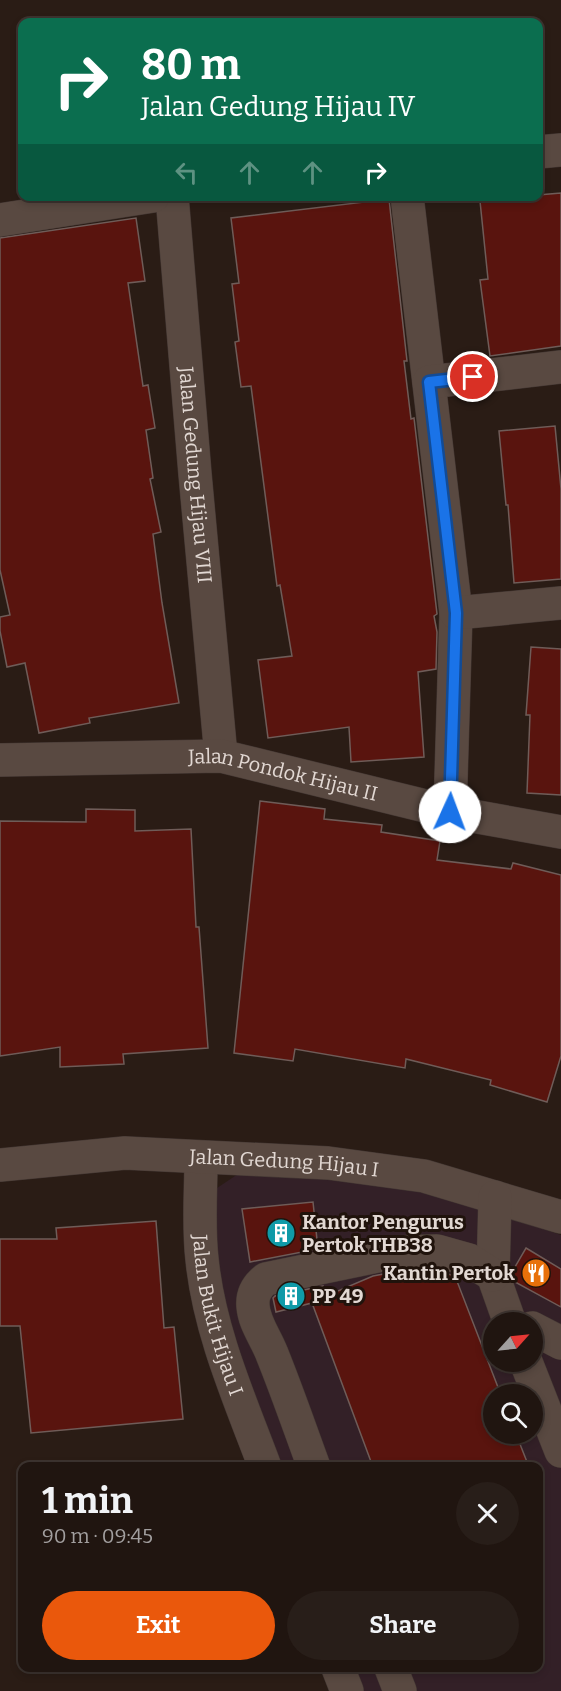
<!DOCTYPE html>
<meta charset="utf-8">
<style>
body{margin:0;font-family:Bitter,serif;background:#281e19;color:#f1f3f6;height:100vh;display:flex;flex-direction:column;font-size:22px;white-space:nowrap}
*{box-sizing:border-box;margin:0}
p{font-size:20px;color:#a29f9f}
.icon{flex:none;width:33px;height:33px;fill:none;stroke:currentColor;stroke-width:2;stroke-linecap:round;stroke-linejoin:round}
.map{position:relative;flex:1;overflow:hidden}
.side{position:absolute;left:18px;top:1462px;width:525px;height:210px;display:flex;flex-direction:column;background:#201510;border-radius:12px;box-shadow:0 3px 9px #0003,0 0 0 2px #3d3430}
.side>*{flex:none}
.banner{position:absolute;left:18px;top:18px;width:525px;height:183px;border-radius:12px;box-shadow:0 3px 9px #0003,0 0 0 2px #3d3430;background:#0b6e4f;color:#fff;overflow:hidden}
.needle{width:39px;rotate:63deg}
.controls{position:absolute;left:483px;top:1312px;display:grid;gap:12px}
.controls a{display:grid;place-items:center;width:60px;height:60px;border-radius:50%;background:#201510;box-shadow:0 3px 9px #0003,0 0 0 2px #3d3430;font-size:30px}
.pin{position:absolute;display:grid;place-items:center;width:51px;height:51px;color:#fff;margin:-26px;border:3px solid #fff;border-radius:50%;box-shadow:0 2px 6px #0007}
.me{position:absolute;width:66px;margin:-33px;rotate:2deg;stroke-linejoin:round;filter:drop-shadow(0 0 4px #0008)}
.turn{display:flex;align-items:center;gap:21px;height:126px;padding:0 24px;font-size:27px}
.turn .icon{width:78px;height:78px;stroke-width:2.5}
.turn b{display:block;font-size:42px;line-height:51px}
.lanes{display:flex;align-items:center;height:57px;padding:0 24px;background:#0003;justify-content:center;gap:30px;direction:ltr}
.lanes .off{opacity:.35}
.round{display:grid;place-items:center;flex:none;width:63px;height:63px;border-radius:32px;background:#281e19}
.headline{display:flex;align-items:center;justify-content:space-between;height:102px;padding:0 24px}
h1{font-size:36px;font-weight:700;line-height:45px}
.primary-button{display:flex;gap:12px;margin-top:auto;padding:12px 24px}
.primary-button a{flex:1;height:69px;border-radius:36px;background:#ea580c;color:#fff;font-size:24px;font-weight:700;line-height:69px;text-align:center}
.primary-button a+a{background:#281e19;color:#f1f3f6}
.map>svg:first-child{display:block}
.commercial{fill:#332027;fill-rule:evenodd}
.building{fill:#59140e;stroke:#6f5c58;stroke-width:1.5}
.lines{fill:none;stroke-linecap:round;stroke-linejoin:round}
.minor-casing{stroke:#443834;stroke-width:34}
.minor{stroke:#594941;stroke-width:33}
.route-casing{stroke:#114b97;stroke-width:15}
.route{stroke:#1a73e8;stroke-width:10}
.labels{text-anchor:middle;stroke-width:6;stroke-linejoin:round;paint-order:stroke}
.street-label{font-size:20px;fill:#e2d8d3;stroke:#20130c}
.poi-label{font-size:20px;font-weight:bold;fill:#e2d8d3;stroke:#20130c;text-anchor:start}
</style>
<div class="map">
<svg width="561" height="1691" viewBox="0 0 561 1691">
<rect width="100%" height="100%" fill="#2a1c15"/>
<path class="commercial" d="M238,1174L345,1178L427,1190L561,1235V1691H358L349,1668H538V1467H273L208,1297L214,1190ZM494,1323H532V1362H494ZM494,1395H532V1434H494Z"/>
<g class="building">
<polygon points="561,193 561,346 490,356 480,280 488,279 480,201 538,196 538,195"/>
<polygon points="389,199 407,361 404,361 411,419 414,418 437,614 434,616 437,632 436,669 418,672 424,757 351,762 349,727 268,738 258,660 292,656 280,585 277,586 251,386 241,387 235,342 239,341 232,284 239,283 231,218"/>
<polygon points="136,218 145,281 128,283 143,386 148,385 155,428 146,430 153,478 150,479 161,532 153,534 162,603 179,703 89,718 90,723 39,733 25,663 7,667 0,631 0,617 10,615 0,570 0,238"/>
<polygon points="555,426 561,489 561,579 514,583 508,505 506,505 499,431"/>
<polygon points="531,647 561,649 561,795 527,793 530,715 526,715"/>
<polygon points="260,801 325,809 324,819 382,825 381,832 440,841 437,860 511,869 513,863 561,875 561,1056 547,1102 490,1085 491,1080 406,1059 405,1068 295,1049 293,1061 234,1053"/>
<polygon points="86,809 135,810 135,831 191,829 196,927 199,927 208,1048 123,1054 124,1064 60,1067 60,1047 0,1056 0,821 86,822"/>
<polygon points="313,1202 318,1249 250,1262 242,1209"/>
<polygon points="156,1221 164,1328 174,1327 183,1419 31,1433 20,1326 0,1326 0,1239 57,1239 56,1228"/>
<polygon points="526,1248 561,1269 561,1307 515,1282 512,1272"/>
<polygon points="435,1270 455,1276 501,1395 494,1395 494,1434 516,1434 529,1467 373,1467 312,1303 276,1312 273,1298 275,1296 323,1286 324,1297 373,1276 399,1271"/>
</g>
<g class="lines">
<g class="minor-casing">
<g id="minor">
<polyline points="538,152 561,150"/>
<path id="s1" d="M172,196L195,474L221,756"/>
<polyline points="407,196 456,613 450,812"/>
<polyline points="0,220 153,196"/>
<polyline points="429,382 561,367"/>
<polyline points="456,613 561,603"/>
<path id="s2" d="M0,760L221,756L450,812L561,832"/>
<path id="s3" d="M201,1158C201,1191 198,1226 202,1259C209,1331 240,1400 265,1467"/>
<path id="s4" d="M0,1165L125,1153L328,1163L424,1176L561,1217"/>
<polyline points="495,1197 493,1275 510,1323"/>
<polyline points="532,1328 561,1343"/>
<polyline points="526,1362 561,1451"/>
<path d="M314,1467C300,1429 287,1391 272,1354C266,1338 254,1323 253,1306C252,1294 257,1286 266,1279L397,1252L437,1251L469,1260L493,1275"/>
<polyline points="338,1668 347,1691"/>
<polyline points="391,1668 400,1691"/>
</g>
</g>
<use href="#minor" class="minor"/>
</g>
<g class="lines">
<g class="route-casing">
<polyline id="route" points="450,812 456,613 429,382 473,377"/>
</g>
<use href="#route" class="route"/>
</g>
<defs>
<g id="building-disc" transform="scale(1.5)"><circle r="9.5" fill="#0f9aa8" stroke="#20130c"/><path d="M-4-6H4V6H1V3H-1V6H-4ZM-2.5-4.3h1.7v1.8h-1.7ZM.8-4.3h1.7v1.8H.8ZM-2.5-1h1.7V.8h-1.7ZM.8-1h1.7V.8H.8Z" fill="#fff"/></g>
<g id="restaurant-disc" transform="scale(1.5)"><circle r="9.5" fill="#e8710a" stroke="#20130c"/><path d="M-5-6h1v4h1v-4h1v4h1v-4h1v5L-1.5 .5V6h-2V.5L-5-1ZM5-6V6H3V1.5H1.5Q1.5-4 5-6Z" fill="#fff"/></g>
</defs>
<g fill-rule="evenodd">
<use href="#building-disc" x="281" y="1233"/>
<use href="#restaurant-disc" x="536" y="1273"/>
<use href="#building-disc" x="291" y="1296"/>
</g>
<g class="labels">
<g class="street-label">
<text dy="7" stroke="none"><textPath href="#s1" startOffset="280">Jalan Gedung Hijau VIII</textPath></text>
<text dy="7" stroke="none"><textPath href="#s2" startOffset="285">Jalan Pondok Hijau II</textPath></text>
<text dy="7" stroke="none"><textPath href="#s4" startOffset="285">Jalan Gedung Hijau I</textPath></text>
<text dy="7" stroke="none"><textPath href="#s3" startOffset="159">Jalan Bukit Hijau I</textPath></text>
</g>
<g class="poi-label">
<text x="302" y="1229">Kantor Pengurus<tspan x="302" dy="23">Pertok THB38</tspan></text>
<text x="515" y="1280" text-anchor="end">Kantin Pertok</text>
<text x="312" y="1303">PP 49</text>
</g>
</g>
</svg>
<div class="controls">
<a><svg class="needle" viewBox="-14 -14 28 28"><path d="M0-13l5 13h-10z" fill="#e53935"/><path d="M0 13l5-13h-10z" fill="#a29f9f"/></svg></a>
<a><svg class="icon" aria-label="search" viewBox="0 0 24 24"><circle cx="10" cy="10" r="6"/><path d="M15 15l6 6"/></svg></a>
</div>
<div class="pin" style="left:473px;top:377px;background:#d93025"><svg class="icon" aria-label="arrive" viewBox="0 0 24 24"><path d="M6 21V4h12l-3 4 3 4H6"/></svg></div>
<svg class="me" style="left:450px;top:812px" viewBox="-20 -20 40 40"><circle r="19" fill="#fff"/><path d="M0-13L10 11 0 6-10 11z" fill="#1a73e8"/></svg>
<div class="banner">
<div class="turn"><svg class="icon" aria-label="right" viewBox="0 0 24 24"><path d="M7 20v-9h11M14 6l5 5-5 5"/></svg><div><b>80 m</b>Jalan Gedung Hijau IV</div></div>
<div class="lanes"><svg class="icon off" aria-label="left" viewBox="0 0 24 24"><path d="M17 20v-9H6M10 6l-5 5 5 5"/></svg><svg class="icon off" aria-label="ahead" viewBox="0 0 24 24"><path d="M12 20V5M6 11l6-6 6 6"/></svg><svg class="icon off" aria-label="ahead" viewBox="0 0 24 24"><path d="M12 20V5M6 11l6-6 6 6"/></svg><svg class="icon" aria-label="right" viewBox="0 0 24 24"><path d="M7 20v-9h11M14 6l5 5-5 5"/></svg></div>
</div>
<section class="side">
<div class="headline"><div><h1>1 min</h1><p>90 m · 09:45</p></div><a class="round"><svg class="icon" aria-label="close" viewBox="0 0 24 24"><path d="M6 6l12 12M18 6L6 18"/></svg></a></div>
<div class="primary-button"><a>Exit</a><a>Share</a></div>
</section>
</div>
